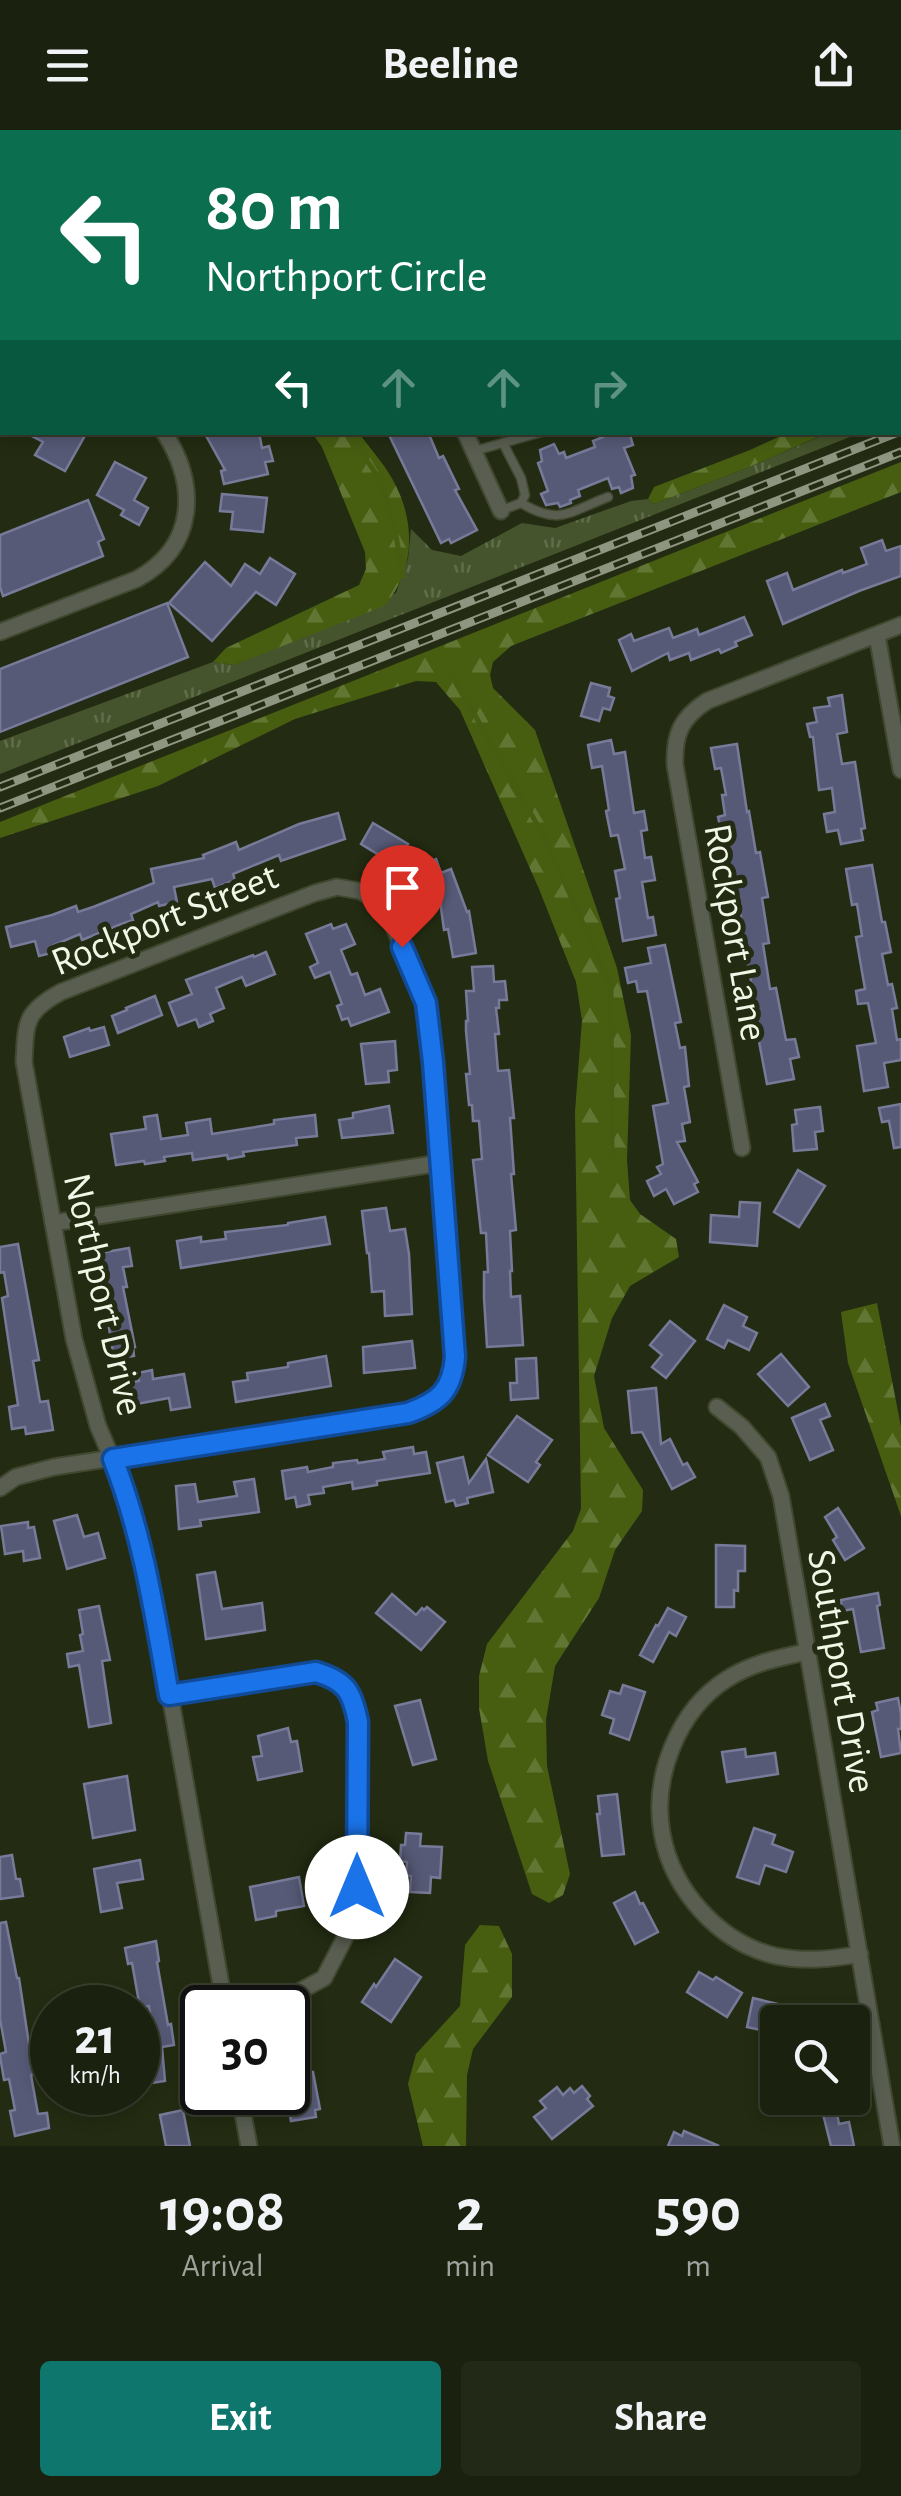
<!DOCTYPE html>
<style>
body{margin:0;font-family:"Alegreya Sans",sans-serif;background:#232917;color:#f1f3f6;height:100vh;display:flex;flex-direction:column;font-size:38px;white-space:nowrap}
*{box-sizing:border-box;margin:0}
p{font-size:32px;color:#9fa39e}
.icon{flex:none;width:55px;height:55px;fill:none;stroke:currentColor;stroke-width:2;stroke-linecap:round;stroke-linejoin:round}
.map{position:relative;height:2016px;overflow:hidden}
.sheet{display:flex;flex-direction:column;background:#1a210e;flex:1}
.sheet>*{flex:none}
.guide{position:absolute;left:0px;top:0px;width:902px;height:305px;box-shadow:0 5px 15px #0003,0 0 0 2px #383e2e;background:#0b6e4f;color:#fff;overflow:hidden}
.fabs{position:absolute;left:760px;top:1875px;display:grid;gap:20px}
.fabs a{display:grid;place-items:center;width:110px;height:110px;border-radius:10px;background:#1a210e;box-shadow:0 5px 15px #0003,0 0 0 2px #383e2e;font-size:50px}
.speed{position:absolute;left:30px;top:1855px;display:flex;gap:20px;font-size:50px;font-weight:700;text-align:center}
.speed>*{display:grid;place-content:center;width:130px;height:130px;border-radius:50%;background:#1a210e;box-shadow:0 5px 15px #0003,0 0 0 2px #383e2e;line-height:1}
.speed small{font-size:25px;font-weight:400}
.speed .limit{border:5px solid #111;border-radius:15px;background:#fff;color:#111}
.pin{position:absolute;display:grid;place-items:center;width:85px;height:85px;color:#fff;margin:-102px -42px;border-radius:50% 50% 50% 0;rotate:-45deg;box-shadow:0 0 10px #0007}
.pin .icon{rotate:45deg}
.me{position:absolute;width:110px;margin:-55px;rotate:0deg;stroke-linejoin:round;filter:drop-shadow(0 0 8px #0008)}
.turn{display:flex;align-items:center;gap:35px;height:210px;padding:0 40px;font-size:45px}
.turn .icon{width:130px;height:130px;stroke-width:2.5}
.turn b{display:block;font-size:70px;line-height:85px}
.lanes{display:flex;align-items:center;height:95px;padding:0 40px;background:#0003;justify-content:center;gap:50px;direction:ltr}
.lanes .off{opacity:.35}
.eta{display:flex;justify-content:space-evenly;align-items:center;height:170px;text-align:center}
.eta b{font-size:60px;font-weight:600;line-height:70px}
.cta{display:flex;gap:20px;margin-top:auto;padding:20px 40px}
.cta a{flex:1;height:115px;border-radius:10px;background:#0f766e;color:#fff;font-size:40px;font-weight:600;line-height:115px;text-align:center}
.cta a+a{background:#232917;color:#f1f3f6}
header{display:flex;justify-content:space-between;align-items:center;height:130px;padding:0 40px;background:#1a210e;font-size:45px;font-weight:600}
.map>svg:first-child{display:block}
.grass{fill:url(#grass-tufts)}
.forest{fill:url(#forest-firs)}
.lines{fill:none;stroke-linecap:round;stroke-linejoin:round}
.stream{stroke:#465d11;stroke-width:5}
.building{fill:#575a76;stroke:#777a98;stroke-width:2.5}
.lane-casing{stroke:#404830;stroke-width:11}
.street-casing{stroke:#404830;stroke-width:19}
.lane{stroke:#595e51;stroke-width:8}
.street{stroke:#595e51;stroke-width:15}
.rail-casing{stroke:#8e9681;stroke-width:9}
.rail{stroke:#232c12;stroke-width:5;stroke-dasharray:15;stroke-linecap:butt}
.route-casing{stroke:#114b97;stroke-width:25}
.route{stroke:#1a73e8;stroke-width:18}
.labels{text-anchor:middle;stroke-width:10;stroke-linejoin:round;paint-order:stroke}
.street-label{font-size:40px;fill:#f0f7e6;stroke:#232c12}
</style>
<header><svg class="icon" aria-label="menu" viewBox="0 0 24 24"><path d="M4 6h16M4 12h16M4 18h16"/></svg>Beeline<svg class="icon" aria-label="share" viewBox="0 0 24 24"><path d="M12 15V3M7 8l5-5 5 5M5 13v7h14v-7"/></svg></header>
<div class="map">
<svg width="901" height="2016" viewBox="0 0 901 2016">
<defs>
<pattern id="grass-tufts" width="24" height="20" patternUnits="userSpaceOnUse" patternTransform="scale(2.5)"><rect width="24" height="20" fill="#45542c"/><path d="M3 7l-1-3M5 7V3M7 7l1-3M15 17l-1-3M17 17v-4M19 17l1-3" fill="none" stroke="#606d4b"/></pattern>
<pattern id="forest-firs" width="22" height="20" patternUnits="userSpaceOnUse" patternTransform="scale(2.5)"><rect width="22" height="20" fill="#475e11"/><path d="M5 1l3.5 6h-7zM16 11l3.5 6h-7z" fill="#627634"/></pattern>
</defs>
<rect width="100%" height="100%" fill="#232c12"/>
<polygon class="grass" points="828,303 860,303 0,644 0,611 213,532 234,535 396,463 408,429 411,399 432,420 461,426 522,393 555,398 631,371 648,369 654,374 747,338"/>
<g class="forest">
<path d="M312,303H359C371,320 387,337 396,356C416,396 414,443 384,476L234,535L213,532L226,518L359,455L366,439L365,422L322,317Z"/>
<polygon points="787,303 827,303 747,338 654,374 648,369 654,357 750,320"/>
<polygon points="901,332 901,362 511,516 493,532 490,545 493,558 535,600 617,838 631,905 627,1030 630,1070 640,1084 676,1109 679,1127 630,1156 612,1188 594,1246 604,1298 643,1360 642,1381 615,1420 599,1468 555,1536 546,1590 547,1636 570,1744 563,1765 549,1773 532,1764 488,1631 479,1578 479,1546 487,1514 573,1401 581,1379 575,982 582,890 576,852 539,759 460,580 436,552 416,551 295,589 158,656 0,708 0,692"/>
<polygon points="877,1173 901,1297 901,1386 848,1233 841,1182"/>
<polygon points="480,1795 499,1796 512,1824 512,1867 473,1919 467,1945 466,2016 423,2016 408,1954 416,1924 460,1876 465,1815"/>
</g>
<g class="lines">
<g class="stream">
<polyline points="76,0 78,2"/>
<polyline points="348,302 380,350 395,400 403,446"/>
<polyline points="451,543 542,703 611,855 612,1026"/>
</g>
</g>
<g class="building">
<polygon points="24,302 87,302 65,341 35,325 43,312"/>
<polygon points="204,302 259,302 262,318 269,316 273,331 265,332 268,344 224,354 221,341 225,340"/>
<polygon points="399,302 428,302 439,328 443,326 459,359 455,360 477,400 451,413 449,409 441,413 390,307"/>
<polygon points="601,302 629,302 633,315 624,318 635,345 631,346 633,358 621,363 619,357 612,359 608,348 578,360 580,366 570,370 571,373 560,377 558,373 546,375 541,364 548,361 538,333 542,331 540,320 554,314 559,324 564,322 566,328 595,317 593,311 603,307"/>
<polygon points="115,332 146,348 134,370 148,378 139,395 121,385 124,380 97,365"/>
<polygon points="222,364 267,368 263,402 231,399 233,382 220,381"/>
<polygon points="88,370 104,409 98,412 103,426 3,466 0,457 0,405"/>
<polygon points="882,410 886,421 901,416 901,446 859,461 783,494 767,451 787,443 793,460 842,440 843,443 867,434 861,418"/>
<polygon points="270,428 295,444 276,475 256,462 212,511 169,473 205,432 231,456 245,434 260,444"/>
<polygon points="167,473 188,527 0,602 0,539"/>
<polygon points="744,487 752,505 735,512 737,516 721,523 719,519 691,530 689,523 670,530 668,523 632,541 619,510 631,504 634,511 669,498 673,508 697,499 699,505"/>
<polygon points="591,553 610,558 608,566 614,568 610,580 603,578 599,591 581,586"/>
<polygon points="842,565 847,602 837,604 842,634 855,632 865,698 861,699 863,710 841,714 838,700 827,702 824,684 835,682 832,658 819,660 813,607 810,607 807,594 817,592 814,578 830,576 828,568"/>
<polygon points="611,610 614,624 625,622 634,683 644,681 647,700 641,701 645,728 651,727 655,750 642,752 648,788 653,787 656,805 623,811 616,769 620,768 615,741 625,739 618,705 611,706 606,681 609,680 602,636 592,638 588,615"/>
<polygon points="737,614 747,682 749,681 756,723 760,722 768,767 762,768 769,813 763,814 770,859 776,858 786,910 795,909 799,927 790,929 794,949 767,954 753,880 756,879 739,787 741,787 734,749 731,749 718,687 725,685 722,665 726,665 721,638 715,639 711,618"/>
<polygon points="338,683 345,709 281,731 279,725 233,744 235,750 215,758 212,749 174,757 177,772 159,776 158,772 131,784 133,790 119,795 82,810 80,804 54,815 55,822 39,826 35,811 11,817 6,797 52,785 76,776 78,782 93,777 154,753 151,739 204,728 203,725 236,712 239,720 299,694"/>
<polygon points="373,693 408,714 397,733 392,733 361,714"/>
<polygon points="436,729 441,743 451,739 467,782 469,781 476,823 453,827 448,799 444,800 440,771 428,776 419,751 417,752 412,738"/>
<polygon points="872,735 882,792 885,792 891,822 882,824 888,855 892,854 897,878 892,879 897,910 901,909 901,930 884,933 888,957 864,961 857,916 876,913 868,873 858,874 856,861 865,859 856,807 862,806 857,774 852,775 846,739"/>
<polygon points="331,794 333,799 346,794 355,814 341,820 351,845 357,843 365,865 380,859 389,882 351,896 348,888 342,890 337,876 342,874 330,842 315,848 310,837 318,833 306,804"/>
<polygon points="665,815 681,892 675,893 680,918 685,917 689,956 684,957 690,992 682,994 685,1011 677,1012 698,1052 694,1054 698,1062 674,1074 666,1059 654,1066 647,1051 661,1044 657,1037 663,1034 653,976 668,973 647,861 638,862 636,851 628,853 625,838 651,833 648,818"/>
<polygon points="266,822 275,844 246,856 242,847 216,858 224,878 210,884 213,891 199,897 196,889 178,896 169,873 192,864 186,850 253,825 254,827"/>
<polygon points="493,836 494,852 505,851 507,870 499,870 499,878 496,878 499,904 495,904 498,941 509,940 514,988 510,988 514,1044 511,1044 516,1100 510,1101 512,1141 510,1141 511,1167 520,1166 523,1215 487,1217 484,1168 484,1142 488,1142 486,1103 481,1103 473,1030 482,1029 479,991 473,991 472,975 469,975 466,944 470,944 466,901 466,891 468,891 466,861 474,861 472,837"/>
<polygon points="155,866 162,885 118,903 112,886 127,880 126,878"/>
<polygon points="104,897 109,915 70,927 64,907 89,898 90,901"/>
<polygon points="395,911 397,940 388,941 389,952 366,954 361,914"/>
<polygon points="901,974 901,1017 894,1018 889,991 882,992 879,978"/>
<polygon points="389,976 393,1003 342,1008 339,990 353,988 353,983"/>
<polygon points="820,977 823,1001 815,1002 817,1019 794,1021 792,995 797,994 795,980"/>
<polygon points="157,985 161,1009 188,1005 186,993 210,989 212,1004 274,994 274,990 315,985 317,1006 296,1008 297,1015 243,1022 244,1026 228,1029 227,1025 193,1030 192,1023 164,1027 165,1031 145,1034 144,1031 116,1035 111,1004 146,999 144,987"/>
<polygon points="798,1040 825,1056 799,1097 774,1082"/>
<polygon points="740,1072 760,1073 757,1116 710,1112 711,1085 739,1087"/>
<polygon points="386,1078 390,1101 405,1099 409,1124 412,1184 385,1186 384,1161 372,1162 369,1123 367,1123 362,1081"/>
<polygon points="325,1087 330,1114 181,1138 177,1111 201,1107 201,1112 226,1109 225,1102 288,1095 288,1093"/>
<polygon points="18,1114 39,1230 33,1231 40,1272 48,1271 53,1300 26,1304 25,1297 12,1299 9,1277 18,1275 2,1168 8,1166 4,1142 0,1143 0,1117"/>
<polygon points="129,1118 132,1136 123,1137 127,1157 123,1157 135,1217 133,1217 134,1226 114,1229 109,1198 112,1198 106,1160 100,1161 94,1124"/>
<polygon points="724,1175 747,1187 743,1196 757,1203 749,1220 728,1210 724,1218 707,1209"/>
<polygon points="670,1191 695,1211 666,1248 652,1237 662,1225 650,1215"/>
<polygon points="412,1211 415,1238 364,1243 363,1217"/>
<polygon points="781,1224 809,1257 788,1276 758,1244"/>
<polygon points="326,1226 331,1256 236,1272 233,1252 248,1250 247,1243 288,1237 288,1233"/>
<polygon points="536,1228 538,1268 511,1270 510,1253 517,1253 516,1229"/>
<polygon points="152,1240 153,1249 184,1244 190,1277 171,1280 169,1268 131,1275 128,1253 139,1251 138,1243"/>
<polygon points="656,1258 661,1314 670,1309 683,1335 687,1333 695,1347 672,1359 642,1302 632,1303 628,1261"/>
<polygon points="825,1274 830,1286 820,1290 833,1320 810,1330 792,1288"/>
<polygon points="517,1286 552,1310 536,1332 540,1335 528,1352 488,1325"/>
<polygon points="413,1317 414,1324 426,1322 430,1343 377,1351 377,1355 353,1359 352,1352 323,1357 324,1363 308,1365 310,1374 297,1377 295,1367 286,1369 282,1341 307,1337 308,1342 333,1337 333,1333 357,1330 358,1333 385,1329 383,1322"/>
<polygon points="463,1327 469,1353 486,1329 493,1362 467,1368 468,1373 456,1376 454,1370 446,1372 437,1333"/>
<polygon points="254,1349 259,1382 200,1390 201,1396 179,1399 176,1356 195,1354 198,1372 237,1366 234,1352"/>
<polygon points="838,1378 864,1418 845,1430 833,1410 837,1407 825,1387"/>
<polygon points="77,1385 84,1407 98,1403 105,1428 67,1439 54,1391"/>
<polygon points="28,1392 28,1398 34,1397 40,1428 24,1431 23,1421 5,1424 1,1396"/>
<polygon points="716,1415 745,1416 745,1441 738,1441 738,1461 734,1460 734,1477 716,1477"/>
<polygon points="215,1442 222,1479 262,1473 265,1500 206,1509 197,1445"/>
<polygon points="878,1463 880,1475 877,1476 884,1518 861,1522 853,1479 842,1481 841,1470"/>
<polygon points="392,1464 416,1485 422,1478 424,1480 427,1477 445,1492 421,1520 376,1483"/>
<polygon points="99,1476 110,1530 102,1531 111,1593 89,1597 79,1535 69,1537 67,1524 83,1521 80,1505 83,1504 79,1480"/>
<polygon points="668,1478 686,1487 676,1506 669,1502 653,1532 640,1525 656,1495 658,1496"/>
<polygon points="623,1555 645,1562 629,1610 610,1603 614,1589 602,1585 610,1561 620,1564"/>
<polygon points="898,1568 901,1584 901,1599 898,1599 901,1623 881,1627 872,1582 878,1580 876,1573"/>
<polygon points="420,1570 436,1629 413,1635 395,1576"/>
<polygon points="288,1598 291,1612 297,1611 302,1641 258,1650 253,1627 262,1626 258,1606"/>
<polygon points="745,1619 746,1627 775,1623 778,1644 727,1652 722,1622"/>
<polygon points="127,1646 135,1700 93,1708 84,1654"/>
<polygon points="617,1664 624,1724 602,1726 597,1684 600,1684 598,1666"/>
<polygon points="754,1698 775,1705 772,1714 793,1722 786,1742 765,1735 759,1754 737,1747"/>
<polygon points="406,1703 421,1704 420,1716 442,1717 440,1748 431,1747 430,1763 410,1762 411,1746 406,1745 407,1732 400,1731 401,1715 405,1715"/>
<polygon points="12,1725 16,1749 20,1749 23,1766 0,1769 0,1727"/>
<polygon points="140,1730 143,1749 117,1753 122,1778 101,1782 94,1739"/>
<polygon points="299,1747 304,1776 276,1781 276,1786 256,1790 250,1757"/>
<polygon points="635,1762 640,1774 643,1773 658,1802 635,1814 614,1773"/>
<polygon points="6,1792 17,1848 19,1848 30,1921 37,1919 41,1941 31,1945 38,1984 47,1983 49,1998 15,2006 10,1981 15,1980 9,1949 4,1950 0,1926 0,1924 6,1922 0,1889 0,1793"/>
<polygon points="156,1811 159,1831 157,1832 168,1895 171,1894 174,1915 162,1917 165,1951 138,1955 138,1905 153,1902 149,1876 140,1878 132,1833 128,1834 125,1818"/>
<polygon points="395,1829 421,1847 391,1892 362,1872 374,1854 376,1857"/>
<polygon points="699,1842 713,1850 716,1847 742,1863 727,1887 687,1862"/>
<polygon points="753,1868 807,1881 805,1892 778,1892 778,1904 747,1897"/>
<polygon points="313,1942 320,1979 315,1980 316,1987 291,1991 286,1963 292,1962 289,1946"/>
<polygon points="582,1956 590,1966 587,1969 593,1976 552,2009 534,1987 546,1978 540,1971 557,1957 563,1965 570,1958 574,1963"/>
<polygon points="819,1968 834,1968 839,1994 849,1992 854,2016 831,2016"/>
<polygon points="183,1980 190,2016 166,2016 160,1985"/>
<polygon points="684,2001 719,2016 668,2016 674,2002 682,2006"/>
</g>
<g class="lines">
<g class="lane-casing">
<g id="lane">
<polyline points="474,321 542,302"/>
<path d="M521,373C559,396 569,382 608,367"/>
<polyline points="502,380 521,373 525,365 521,348 503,313"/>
</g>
</g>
<g class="street-casing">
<g id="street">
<polyline points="241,0 243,2"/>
<polyline points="438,0 439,2"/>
<polyline points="0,112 2,116"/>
<polyline points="465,302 501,381"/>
<path d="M0,502L137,449C197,416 198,355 164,302"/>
<polyline points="877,505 901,640"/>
<path d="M742,1018L675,635C674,604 681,588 707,571L901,495"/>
<polyline points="53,1093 440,1033"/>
<polyline points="717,1277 742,1297 768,1327 781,1366 892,2016"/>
<path d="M0,1358L16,1347L54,1337L408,1283C439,1272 452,1261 455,1227L433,932L426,873L390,788L378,771L360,761L337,757L315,763L61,862C24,882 26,893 24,932L74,1209L98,1296L124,1357L150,1451L225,1878"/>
<path d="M806,1522C778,1528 752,1533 727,1549C678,1580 652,1647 662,1703C672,1760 719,1813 776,1826C805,1832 831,1829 860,1824"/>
<path d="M169,1565L316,1541C346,1551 352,1561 358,1591L357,1757L352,1794L324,1848L269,1878"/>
<polyline points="239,1962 249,2016"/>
</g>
</g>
<use href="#lane" class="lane"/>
<use href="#street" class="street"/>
<g class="rail-casing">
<g id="rail">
<polyline points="0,657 898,302"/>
<polyline points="0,678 901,322"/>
</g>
</g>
<use href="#rail" class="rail"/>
</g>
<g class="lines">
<g class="route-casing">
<path id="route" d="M357,1757L358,1592C352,1561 346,1551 316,1542L169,1565C155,1485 143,1405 113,1329L408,1283C439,1272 452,1261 455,1227L433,932L426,873L402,817"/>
</g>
<use href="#route" class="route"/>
</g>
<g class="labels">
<g class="street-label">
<text transform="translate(164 788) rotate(-22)" y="14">Rockport Street</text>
<text transform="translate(737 802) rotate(80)" y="14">Rockport Lane</text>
<text transform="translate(105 1164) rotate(77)" y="14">Northport Drive</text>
<text transform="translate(843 1541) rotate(80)" y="14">Southport Drive</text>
</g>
</g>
</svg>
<div class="fabs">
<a><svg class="icon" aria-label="search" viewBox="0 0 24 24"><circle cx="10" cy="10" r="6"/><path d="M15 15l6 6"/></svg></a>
</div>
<div class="speed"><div>21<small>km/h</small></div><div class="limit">30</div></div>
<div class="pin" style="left:402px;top:817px;background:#d93025"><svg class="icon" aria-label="arrive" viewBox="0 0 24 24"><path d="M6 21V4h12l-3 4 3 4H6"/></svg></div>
<svg class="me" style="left:357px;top:1757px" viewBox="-20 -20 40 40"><circle r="19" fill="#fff"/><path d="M0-13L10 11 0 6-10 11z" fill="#1a73e8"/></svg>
<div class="guide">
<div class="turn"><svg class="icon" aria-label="left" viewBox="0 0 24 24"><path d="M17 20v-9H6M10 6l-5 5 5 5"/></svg><div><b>80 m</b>Northport Circle</div></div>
<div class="lanes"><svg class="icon" aria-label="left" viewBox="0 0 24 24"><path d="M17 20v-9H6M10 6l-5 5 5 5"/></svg><svg class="icon off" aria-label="ahead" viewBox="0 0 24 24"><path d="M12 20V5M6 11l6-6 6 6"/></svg><svg class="icon off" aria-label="ahead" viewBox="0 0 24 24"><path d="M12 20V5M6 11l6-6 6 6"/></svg><svg class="icon off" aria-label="right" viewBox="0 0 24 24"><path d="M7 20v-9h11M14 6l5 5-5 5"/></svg></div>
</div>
</div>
<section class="sheet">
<div class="eta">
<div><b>19:08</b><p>Arrival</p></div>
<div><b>2</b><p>min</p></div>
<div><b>590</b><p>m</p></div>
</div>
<div class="cta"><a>Exit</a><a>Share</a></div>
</section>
